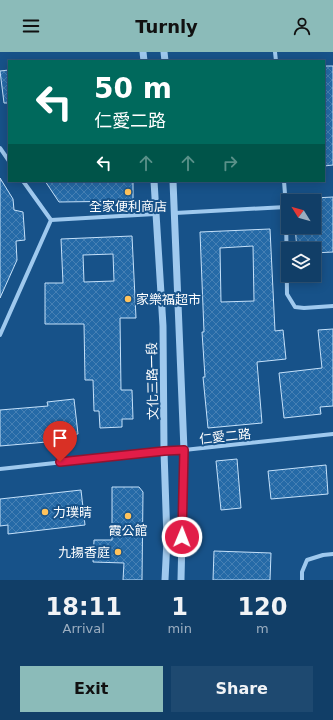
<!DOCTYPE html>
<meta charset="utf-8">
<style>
body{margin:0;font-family:"DejaVu Sans","Noto Sans TC",sans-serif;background:#1e4970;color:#f1f3f6;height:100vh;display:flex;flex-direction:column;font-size:15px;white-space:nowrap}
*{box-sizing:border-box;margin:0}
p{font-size:13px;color:#9caec0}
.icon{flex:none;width:22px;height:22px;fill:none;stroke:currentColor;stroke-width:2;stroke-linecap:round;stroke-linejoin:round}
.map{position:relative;height:528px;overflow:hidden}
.side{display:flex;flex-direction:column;background:#113e67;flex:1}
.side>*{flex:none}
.hud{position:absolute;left:8px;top:8px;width:317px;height:122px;border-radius:0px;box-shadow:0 2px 10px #0003,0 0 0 1px #30577b;background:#00695c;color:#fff;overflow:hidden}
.needle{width:26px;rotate:307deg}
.buttons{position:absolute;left:281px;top:142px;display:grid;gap:8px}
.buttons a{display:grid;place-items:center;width:40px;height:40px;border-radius:0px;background:#113e67;box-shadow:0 2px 10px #0003,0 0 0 1px #30577b;font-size:20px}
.pin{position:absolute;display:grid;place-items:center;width:34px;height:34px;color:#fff;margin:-41px -17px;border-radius:50% 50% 50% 0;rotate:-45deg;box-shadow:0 0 4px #0007}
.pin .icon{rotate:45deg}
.me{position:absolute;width:44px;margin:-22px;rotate:1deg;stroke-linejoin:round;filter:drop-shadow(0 0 3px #0008)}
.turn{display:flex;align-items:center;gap:14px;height:84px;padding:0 20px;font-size:18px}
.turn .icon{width:52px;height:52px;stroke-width:2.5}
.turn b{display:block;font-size:28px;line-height:34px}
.lanes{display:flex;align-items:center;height:38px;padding:0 20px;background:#0003;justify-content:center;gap:20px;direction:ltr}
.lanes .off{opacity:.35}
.eta{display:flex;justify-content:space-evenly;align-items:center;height:68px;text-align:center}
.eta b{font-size:24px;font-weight:800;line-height:28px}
.cta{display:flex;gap:8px;margin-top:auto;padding:8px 20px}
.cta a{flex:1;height:46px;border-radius:0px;background:#8bbbb9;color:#111;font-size:16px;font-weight:800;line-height:46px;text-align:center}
.cta a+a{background:#1e4970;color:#f1f3f6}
header{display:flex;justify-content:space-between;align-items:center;height:52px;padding:0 20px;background:#8bbbb9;color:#111;font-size:18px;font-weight:800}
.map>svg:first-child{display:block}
.building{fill:url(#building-cross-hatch);stroke:#c5e1fa;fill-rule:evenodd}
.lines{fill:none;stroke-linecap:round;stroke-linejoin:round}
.minor{stroke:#9fc9ee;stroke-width:4}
.tertiary{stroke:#9fc9ee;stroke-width:7}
.route-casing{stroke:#92132f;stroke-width:10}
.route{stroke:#e11d48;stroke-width:7}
.poi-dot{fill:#ffc35c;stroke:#175289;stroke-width:1.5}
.labels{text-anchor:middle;stroke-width:4;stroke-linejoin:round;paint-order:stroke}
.poi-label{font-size:13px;fill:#fff;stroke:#175289}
.street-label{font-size:13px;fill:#fff;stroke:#175289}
</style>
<header><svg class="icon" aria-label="menu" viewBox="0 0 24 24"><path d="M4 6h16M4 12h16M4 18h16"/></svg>Turnly<svg class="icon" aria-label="person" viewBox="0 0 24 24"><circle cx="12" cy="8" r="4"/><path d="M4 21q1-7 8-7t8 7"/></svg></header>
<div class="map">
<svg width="333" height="528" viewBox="0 0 333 528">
<defs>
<pattern id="building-cross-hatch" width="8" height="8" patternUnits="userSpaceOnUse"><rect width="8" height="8" fill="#256aa7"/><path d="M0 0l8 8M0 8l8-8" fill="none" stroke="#4680b4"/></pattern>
</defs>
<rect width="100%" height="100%" fill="#175289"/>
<g class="building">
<polygon points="324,14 333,14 333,113 324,114"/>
<polygon points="9,18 9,51 4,51 0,19"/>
<polygon points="0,126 13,147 14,158 23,160 25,188 16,189 17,208 0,246"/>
<polygon points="45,129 133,129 133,149 59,150"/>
<polygon points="333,145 333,200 314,201 314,197 297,197 295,175 314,175 314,146"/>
<path d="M270,177L275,279L283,278L286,307L257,310L262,371L208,376L203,325H205L202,280H204L200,180ZM253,194L254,249L221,250L220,196Z"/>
<path d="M132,184L136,266H120L121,338H132L133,367H122V375L100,376L99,359H94L93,328H85L84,272H45V231H63L61,187ZM113,202L114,229L84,230L83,203Z"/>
<polygon points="333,277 333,354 320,355 321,362 284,366 279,321 322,316 318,278"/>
<polygon points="74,347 78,382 47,386 47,390 0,394 0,358 48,354 47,350"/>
<polygon points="237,407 241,456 221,458 216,409"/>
<polygon points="326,413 328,442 271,447 268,419"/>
<polygon points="112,435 139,435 143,440 142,528 123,528 124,511 93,510 94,488 112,488"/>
<polygon points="81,438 85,473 8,482 8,473 0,474 0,447"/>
<polygon points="214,499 271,501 270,528 213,528"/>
</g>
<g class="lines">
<g class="minor">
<polyline points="275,0 276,9"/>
<polyline points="0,96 9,109"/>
<polyline points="23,129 51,168"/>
<polyline points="284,129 286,155 287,242 295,255 304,256 333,254"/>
<polyline points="175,161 286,155"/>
<polyline points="0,283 51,168 155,162"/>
<polyline points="0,417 164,399 184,398 333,382"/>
<polyline points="302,528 302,520 307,508 323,503 333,502"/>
</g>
<g class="tertiary">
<polyline points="143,0 144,9"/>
<polyline points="164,0 165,9"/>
<polyline points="154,129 163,274 164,399 167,488 165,528"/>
<polyline points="173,129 184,398 181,528"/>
</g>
</g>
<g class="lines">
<g class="route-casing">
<polyline id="route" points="60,410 164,399 184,398 182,485"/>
</g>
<use href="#route" class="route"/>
</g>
<g class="poi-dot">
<circle cx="128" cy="140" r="4"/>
<circle cx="128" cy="247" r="4"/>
<circle cx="45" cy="460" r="4"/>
<circle cx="128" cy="464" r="4"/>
<circle cx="118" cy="500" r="4"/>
</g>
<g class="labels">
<g class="poi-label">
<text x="128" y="159">全家便利商店</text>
<text x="136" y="252" text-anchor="start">家樂福超市</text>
<text x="53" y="465" text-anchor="start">力璞晴</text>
<text x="128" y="483">霞公館</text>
<text x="110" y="505" text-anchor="end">九揚香庭</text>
</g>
<g class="street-label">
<text transform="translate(152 329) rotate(-91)" y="5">文化三路一段</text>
<text transform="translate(225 384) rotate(-6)" y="5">仁愛二路</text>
</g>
</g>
</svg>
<div class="buttons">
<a><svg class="needle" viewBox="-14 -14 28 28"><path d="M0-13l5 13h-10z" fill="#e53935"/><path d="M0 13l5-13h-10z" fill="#9caec0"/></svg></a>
<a><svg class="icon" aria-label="layers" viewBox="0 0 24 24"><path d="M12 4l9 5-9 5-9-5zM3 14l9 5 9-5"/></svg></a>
</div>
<div class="pin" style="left:60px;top:410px;background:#d93025"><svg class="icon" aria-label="arrive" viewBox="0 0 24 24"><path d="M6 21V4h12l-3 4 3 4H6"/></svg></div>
<svg class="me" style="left:182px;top:485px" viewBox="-20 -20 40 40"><circle r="17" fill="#e11d48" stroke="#fff" stroke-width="3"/><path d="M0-11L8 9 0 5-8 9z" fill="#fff"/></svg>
<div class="hud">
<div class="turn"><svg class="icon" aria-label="left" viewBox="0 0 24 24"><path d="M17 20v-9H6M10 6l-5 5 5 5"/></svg><div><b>50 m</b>仁愛二路</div></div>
<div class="lanes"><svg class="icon" aria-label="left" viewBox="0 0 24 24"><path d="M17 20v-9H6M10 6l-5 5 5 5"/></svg><svg class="icon off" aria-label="ahead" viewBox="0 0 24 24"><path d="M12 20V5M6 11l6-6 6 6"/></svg><svg class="icon off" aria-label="ahead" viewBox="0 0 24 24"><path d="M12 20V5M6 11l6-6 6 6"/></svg><svg class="icon off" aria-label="right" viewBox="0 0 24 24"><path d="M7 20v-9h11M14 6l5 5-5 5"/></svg></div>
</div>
</div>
<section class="side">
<div class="eta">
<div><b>18:11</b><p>Arrival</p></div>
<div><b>1</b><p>min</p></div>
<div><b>120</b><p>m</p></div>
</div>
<div class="cta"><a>Exit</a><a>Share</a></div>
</section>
